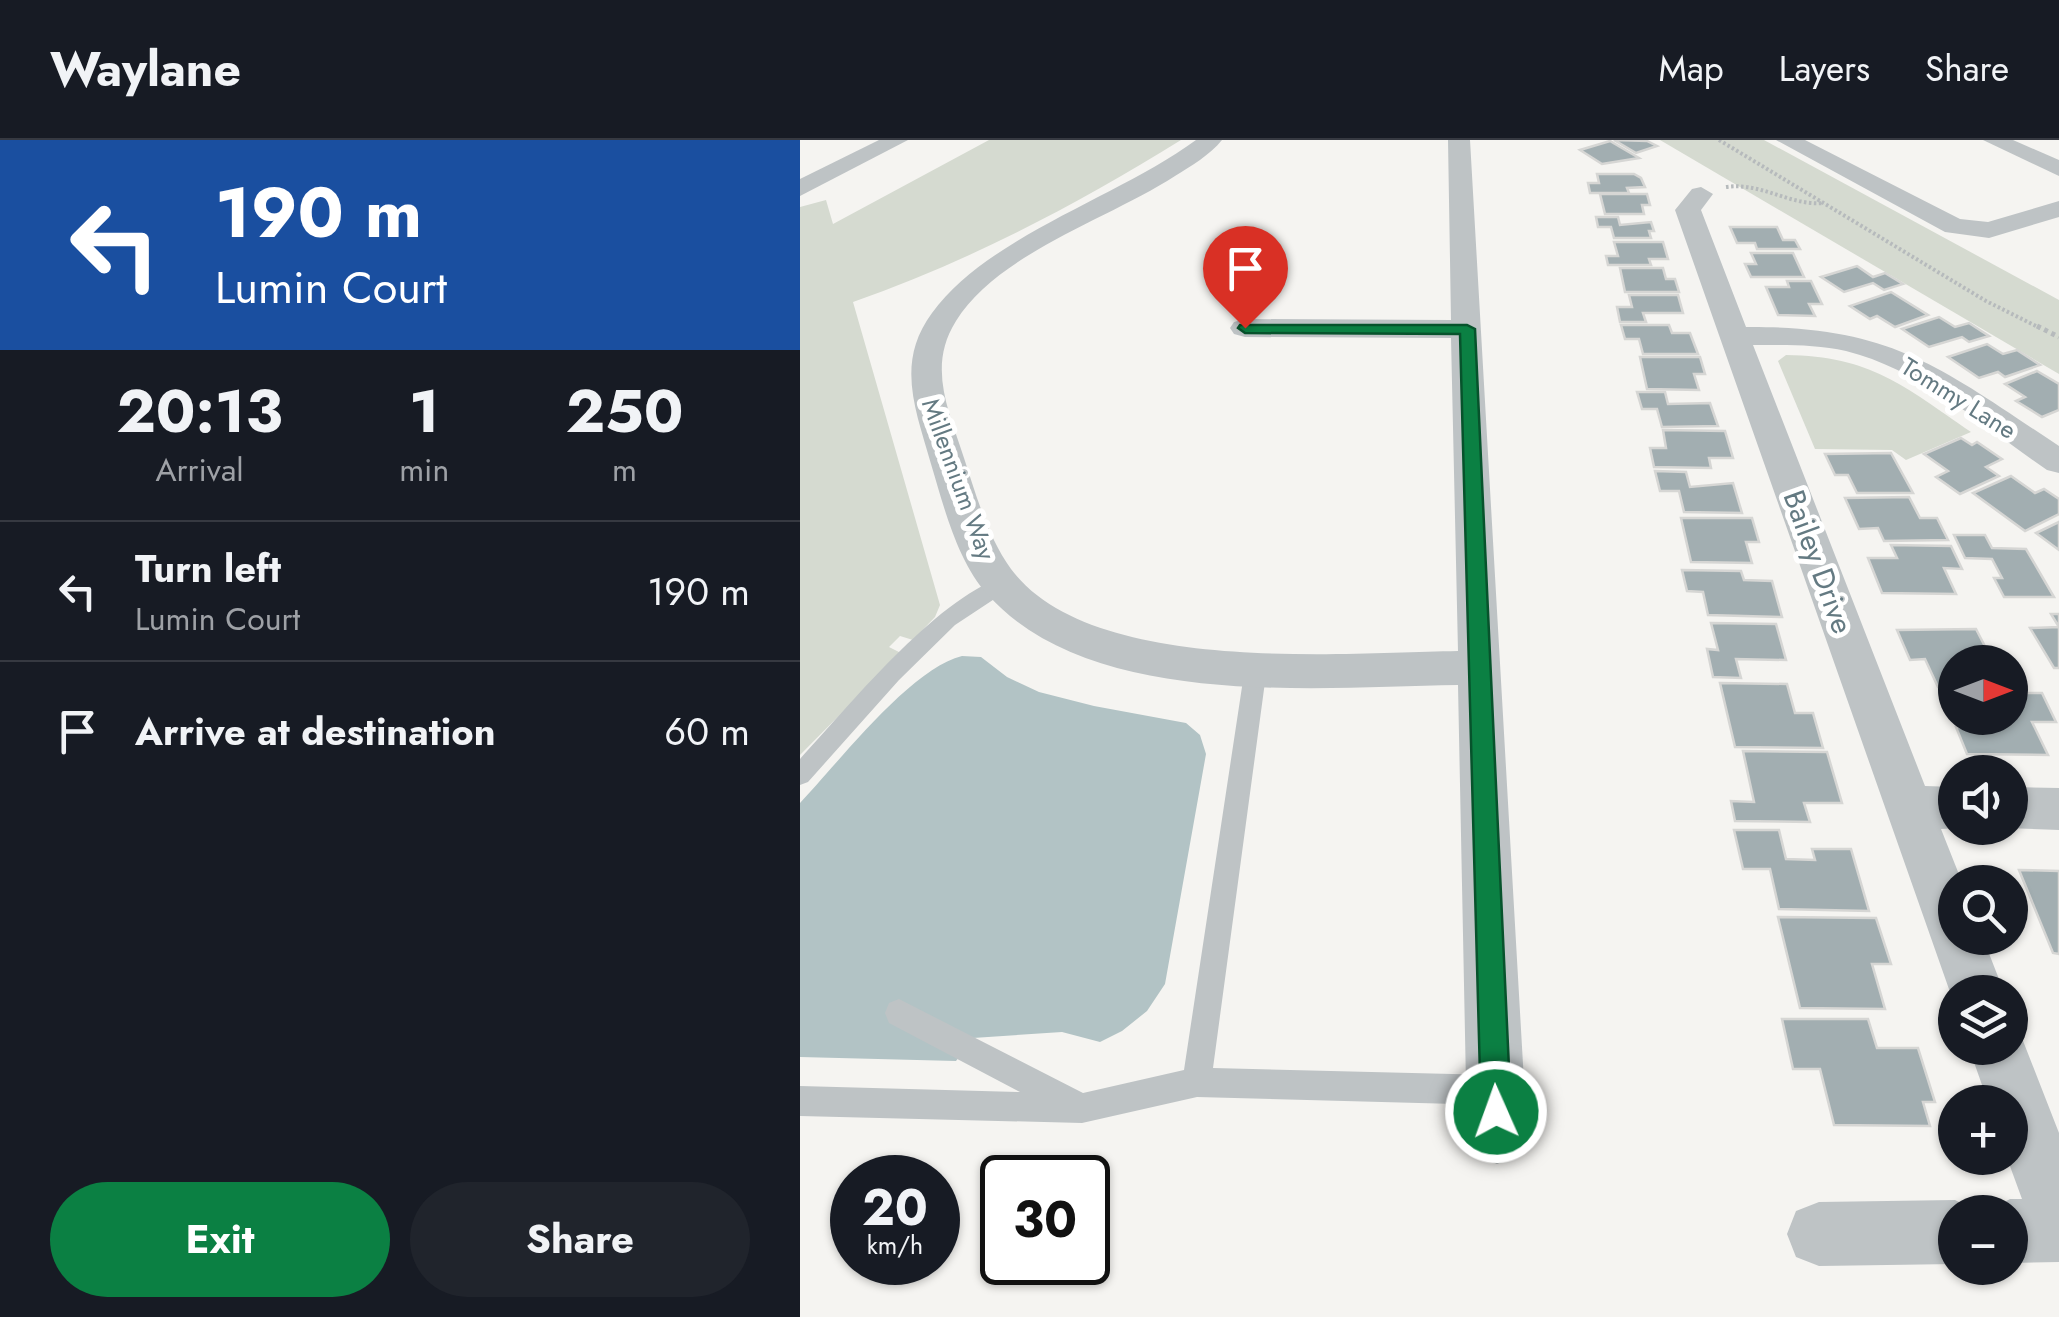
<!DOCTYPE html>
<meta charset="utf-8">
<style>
body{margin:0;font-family:Jost,sans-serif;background:#20242c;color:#f1f3f6;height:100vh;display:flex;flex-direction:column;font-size:38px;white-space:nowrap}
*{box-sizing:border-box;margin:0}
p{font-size:32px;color:#9ea1a6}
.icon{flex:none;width:55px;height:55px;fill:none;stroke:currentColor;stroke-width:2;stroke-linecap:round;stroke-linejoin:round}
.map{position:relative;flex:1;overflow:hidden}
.side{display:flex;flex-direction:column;background:#171b24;width:800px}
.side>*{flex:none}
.top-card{background:#1a4fa0;color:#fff;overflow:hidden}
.needle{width:65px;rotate:90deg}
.buttons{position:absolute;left:1138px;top:505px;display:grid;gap:20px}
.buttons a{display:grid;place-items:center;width:90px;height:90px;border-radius:50%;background:#171b24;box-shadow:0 2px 8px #0004;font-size:50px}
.speed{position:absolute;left:30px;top:1015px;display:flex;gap:20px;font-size:50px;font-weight:700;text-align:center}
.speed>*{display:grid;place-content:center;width:130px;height:130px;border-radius:50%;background:#171b24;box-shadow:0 2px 8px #0004;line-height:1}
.speed small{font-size:25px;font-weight:400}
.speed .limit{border:5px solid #111;border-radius:15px;background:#fff;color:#111}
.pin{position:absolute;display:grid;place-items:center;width:85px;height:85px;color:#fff;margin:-102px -42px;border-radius:50% 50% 50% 0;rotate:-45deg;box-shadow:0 0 10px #0007}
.pin .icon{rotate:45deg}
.me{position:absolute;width:110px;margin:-55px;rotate:358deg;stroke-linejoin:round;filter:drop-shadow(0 0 8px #0008)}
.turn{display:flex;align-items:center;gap:35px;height:210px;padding:0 50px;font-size:45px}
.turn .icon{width:130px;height:130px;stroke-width:2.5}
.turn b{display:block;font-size:70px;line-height:85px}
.eta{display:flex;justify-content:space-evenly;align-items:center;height:170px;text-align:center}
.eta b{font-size:60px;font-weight:700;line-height:70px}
.primary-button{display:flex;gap:20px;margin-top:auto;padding:20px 50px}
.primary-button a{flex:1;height:115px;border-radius:60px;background:#0b8043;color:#fff;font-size:40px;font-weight:700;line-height:115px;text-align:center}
.primary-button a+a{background:#20242c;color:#f1f3f6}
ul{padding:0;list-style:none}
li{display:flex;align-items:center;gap:30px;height:140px;padding:0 50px;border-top:2px solid #363941}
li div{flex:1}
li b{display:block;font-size:38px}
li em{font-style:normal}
header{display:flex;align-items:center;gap:60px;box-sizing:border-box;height:140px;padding:0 50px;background:#171b24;border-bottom:2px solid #363941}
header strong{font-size:48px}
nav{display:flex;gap:55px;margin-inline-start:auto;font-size:35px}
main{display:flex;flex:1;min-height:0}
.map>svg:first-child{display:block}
.green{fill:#d5dad0}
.water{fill:#b2c3c5}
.building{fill:#a2aeb1;stroke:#d6d6d4;stroke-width:2.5}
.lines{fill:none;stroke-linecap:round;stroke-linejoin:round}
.path-far1{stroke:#b6babc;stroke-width:4;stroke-dasharray:2.5 2.5;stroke-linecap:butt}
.path{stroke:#b6babc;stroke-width:5;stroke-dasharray:4 4;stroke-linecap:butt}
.service{fill:#bec3c5;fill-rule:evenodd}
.minor{fill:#bec3c5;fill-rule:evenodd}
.route{fill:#0b8043;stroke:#07532c;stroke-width:2.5}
.labels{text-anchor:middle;stroke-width:10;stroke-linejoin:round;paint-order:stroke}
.far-street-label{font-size:25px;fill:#647a82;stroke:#fff}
.street-label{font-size:30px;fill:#647a82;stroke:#fff}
</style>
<header>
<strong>Waylane</strong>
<nav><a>Map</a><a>Layers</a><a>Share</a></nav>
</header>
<main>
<section class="side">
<div class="top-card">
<div class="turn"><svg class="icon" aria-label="left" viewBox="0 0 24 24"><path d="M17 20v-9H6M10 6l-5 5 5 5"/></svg><div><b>190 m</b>Lumin Court</div></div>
</div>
<div class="eta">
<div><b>20:13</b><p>Arrival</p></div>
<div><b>1</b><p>min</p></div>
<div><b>250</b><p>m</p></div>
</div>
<ul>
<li><svg class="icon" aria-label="left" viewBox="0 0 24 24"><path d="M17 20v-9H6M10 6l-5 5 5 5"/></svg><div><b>Turn left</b><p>Lumin Court</p></div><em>190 m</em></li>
<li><svg class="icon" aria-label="arrive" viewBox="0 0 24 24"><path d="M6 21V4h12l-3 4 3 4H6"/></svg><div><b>Arrive at destination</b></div><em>60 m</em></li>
</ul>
<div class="primary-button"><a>Exit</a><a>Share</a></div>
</section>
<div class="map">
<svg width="1259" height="1177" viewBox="0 0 1259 1177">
<rect width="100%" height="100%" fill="#f5f4f1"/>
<g class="green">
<path d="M189,0H381C276,65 170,121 53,162L140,465L135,477L113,500L100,496L89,507L101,513L0,615V67L26,60L33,84Z"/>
<polygon points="860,0 964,0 1259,160 1259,234"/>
<path d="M986,215C1071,216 1104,246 1171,292L1106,320L1092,310L1015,309L978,221Z"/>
</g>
<path class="water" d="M162,516L181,517L207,537L239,552L294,566L386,583L400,595L406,614L365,844L347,871L322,891L300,902L262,892L173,898L156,921L0,917V663C38,623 111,528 162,516Z"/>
<g class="building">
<polygon points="814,0 847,1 857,6 836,13"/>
<polygon points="810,1 839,18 802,24 780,10"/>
<polygon points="797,34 834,34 841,38 845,47 827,48 829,53 790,53 788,43 799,43"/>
<polygon points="800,54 847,54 850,65 842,65 844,74 805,74"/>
<polygon points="796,77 818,77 820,85 851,82 854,91 849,91 851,98 814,98 811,87 798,87"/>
<polygon points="930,87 977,87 983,100 995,100 1000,109 957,109 955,103 937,103"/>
<polygon points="814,102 863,102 868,119 849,119 851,125 808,125 806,116 818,116"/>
<polygon points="951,113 993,113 1004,137 951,137 945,124 956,124"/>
<polygon points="1057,126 1073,137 1085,133 1103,144 1084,150 1073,143 1044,152 1021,137"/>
<polygon points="820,128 863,128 866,139 875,139 879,152 825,152"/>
<polygon points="987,141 1011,141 1022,164 1009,164 1015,176 978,175 966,147 989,147"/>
<polygon points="1091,152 1128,175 1095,187 1077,176 1070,179 1050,166"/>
<polygon points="829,155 878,155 883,173 843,173 846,182 820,182 817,167 832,167"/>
<polygon points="1139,177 1155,187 1169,183 1189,196 1169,202 1162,197 1129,207 1102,189"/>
<polygon points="821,185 869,185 872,193 890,193 898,214 843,214 839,199 825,199"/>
<polygon points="1187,204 1203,214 1217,210 1240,225 1205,237 1198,232 1179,238 1148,217"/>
<polygon points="840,217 900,217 905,234 894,234 899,250 847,249"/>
<polygon points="1237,231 1259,244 1259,270 1242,277 1216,261 1225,257 1205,244"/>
<polygon points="837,252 865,252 868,264 910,263 918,286 862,287 857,269 842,269"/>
<polygon points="863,290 925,291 933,318 909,318 911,328 854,327 850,308 866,308"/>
<polygon points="1161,298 1172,305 1177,302 1202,319 1186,327 1199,336 1160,354 1136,337 1148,331 1124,314"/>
<polygon points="1091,313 1113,353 1057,353 1048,335 1035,335 1025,314"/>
<polygon points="855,331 886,332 890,347 933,343 942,373 884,372 879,351 860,351"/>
<polygon points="1211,336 1235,353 1244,349 1259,359 1259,374 1225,391 1173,353"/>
<polygon points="1109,357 1120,378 1137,378 1148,400 1084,401 1078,388 1059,389 1045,358"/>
<polygon points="881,378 952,378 959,402 946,402 952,423 891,422"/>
<polygon points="1259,382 1259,410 1236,393"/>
<polygon points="1154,395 1185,395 1192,408 1226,409 1254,457 1204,457 1194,438 1202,438 1192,419 1165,418"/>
<polygon points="1091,405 1151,406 1162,429 1144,428 1156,454 1082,453 1068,418 1097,418"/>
<polygon points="882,430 941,431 944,440 972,441 982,477 908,475 903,452 887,451"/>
<polygon points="1251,474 1259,474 1259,528 1254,528 1230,488 1259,487"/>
<polygon points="911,483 976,484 986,520 936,519 941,538 913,537 907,509 918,510"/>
<polygon points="1176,489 1193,522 1155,522 1155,547 1138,547 1125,519 1110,520 1097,490"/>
<polygon points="920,543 987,544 995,573 1013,573 1023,608 935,607"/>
<polygon points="1210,553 1242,553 1256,582 1232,582 1248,615 1167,614 1156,587 1162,587 1158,578 1216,576"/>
<polygon points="943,611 1027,612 1042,663 1004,663 1010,682 935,681 931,661 954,662"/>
<polygon points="934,690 979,690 986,719 1015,720 1012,709 1051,709 1069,771 979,769 970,729 943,729"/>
<polygon points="1219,730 1259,731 1259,814 1253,813"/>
<polygon points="978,777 1076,778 1091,824 1072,824 1085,869 1000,868"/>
<polygon points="982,879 1068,879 1077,908 1118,908 1135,962 1123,962 1130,986 1034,985 1020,929 993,929"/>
</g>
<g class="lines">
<g class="path-far1">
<polyline points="919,0 1186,161 1242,189"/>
<path d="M926,47C962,42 989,66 1024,63"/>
</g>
<polyline class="path" points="1237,186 1259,197"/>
<g class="service">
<path d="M201,438L211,445L208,450L155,485L99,540L8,642L0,645V619C47,568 136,459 201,438Z"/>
<polygon points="456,519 467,527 413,928 693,935 703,940 708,950 703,960 693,965 397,957 282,983 0,976 0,946 220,952 89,883 85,873 89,863 99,859 283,953 384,930 445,527"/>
</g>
<g class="minor">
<polygon points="79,0 108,0 0,56 0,39"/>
<path d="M396,0H422C410,15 391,26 375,36C309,79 198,113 156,181C127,227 149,271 164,318C176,355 188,397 211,429C290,535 538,513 658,511L651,198L445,197L434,194L430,188L434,182L445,179L651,180L648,0H670L727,994L718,1015L697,1024L676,1015L667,994L658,545C517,547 292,570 188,455C157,421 144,367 131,324C116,270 95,223 132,173C188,96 317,58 396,0Z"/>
<polygon points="976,0 1005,0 1160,79 1188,82 1259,61 1259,77 1189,98 1145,92"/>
<polygon points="1183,0 1213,0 1259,20 1259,36"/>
<path d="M901,47L913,54L901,70L946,187C1094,186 1142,229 1259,306V333L1247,330C1184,287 1122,230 1046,211C1016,204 984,205 953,205L1125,646L1155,647V688H1160L1141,689L1162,742H1155V798H1183L1204,852H1155V865L1150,852L875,70L892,49Z"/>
<polygon points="1210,647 1259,648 1259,690 1205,688 1210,688"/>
<polygon points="1210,884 1218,888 1259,993 1259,1122 1210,1123 1210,1072 1186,1072 1210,1059 1222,1059 1207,1018 1210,962 1188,962 1169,908 1210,908"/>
<polygon points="1155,1060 1179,1072 1155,1072 1155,1124 1019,1126 996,1117 987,1094 996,1071 1019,1062"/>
</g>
</g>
<polygon class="route" points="440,185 667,185 675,189 711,972 707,983 696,988 685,983 681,972 660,194 445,193 438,188"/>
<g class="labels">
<g class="far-street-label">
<text transform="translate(1159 258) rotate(32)" y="9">Tommy Lane</text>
<text transform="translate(159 339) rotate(70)" y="9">Millennium Way</text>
</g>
<g class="street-label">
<text transform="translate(1018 422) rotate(70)" y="10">Bailey Drive</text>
</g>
</g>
</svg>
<div class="buttons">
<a><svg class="needle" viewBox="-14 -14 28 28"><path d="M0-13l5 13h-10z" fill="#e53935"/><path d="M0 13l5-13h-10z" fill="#9ea1a6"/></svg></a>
<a><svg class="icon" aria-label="sound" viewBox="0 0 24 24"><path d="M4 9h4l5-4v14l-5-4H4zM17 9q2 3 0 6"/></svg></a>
<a><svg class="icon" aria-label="search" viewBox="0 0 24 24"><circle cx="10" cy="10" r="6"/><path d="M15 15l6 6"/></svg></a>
<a><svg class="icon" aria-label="layers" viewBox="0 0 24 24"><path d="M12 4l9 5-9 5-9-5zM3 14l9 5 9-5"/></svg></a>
<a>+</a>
<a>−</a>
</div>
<div class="speed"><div>20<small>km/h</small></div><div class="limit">30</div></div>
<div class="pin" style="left:445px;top:188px;background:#d93025"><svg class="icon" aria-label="arrive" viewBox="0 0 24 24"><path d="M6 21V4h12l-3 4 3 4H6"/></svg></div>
<svg class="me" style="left:696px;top:972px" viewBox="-20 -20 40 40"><circle r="17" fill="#0b8043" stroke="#fff" stroke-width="3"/><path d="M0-11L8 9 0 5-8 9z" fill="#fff"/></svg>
</div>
</main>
